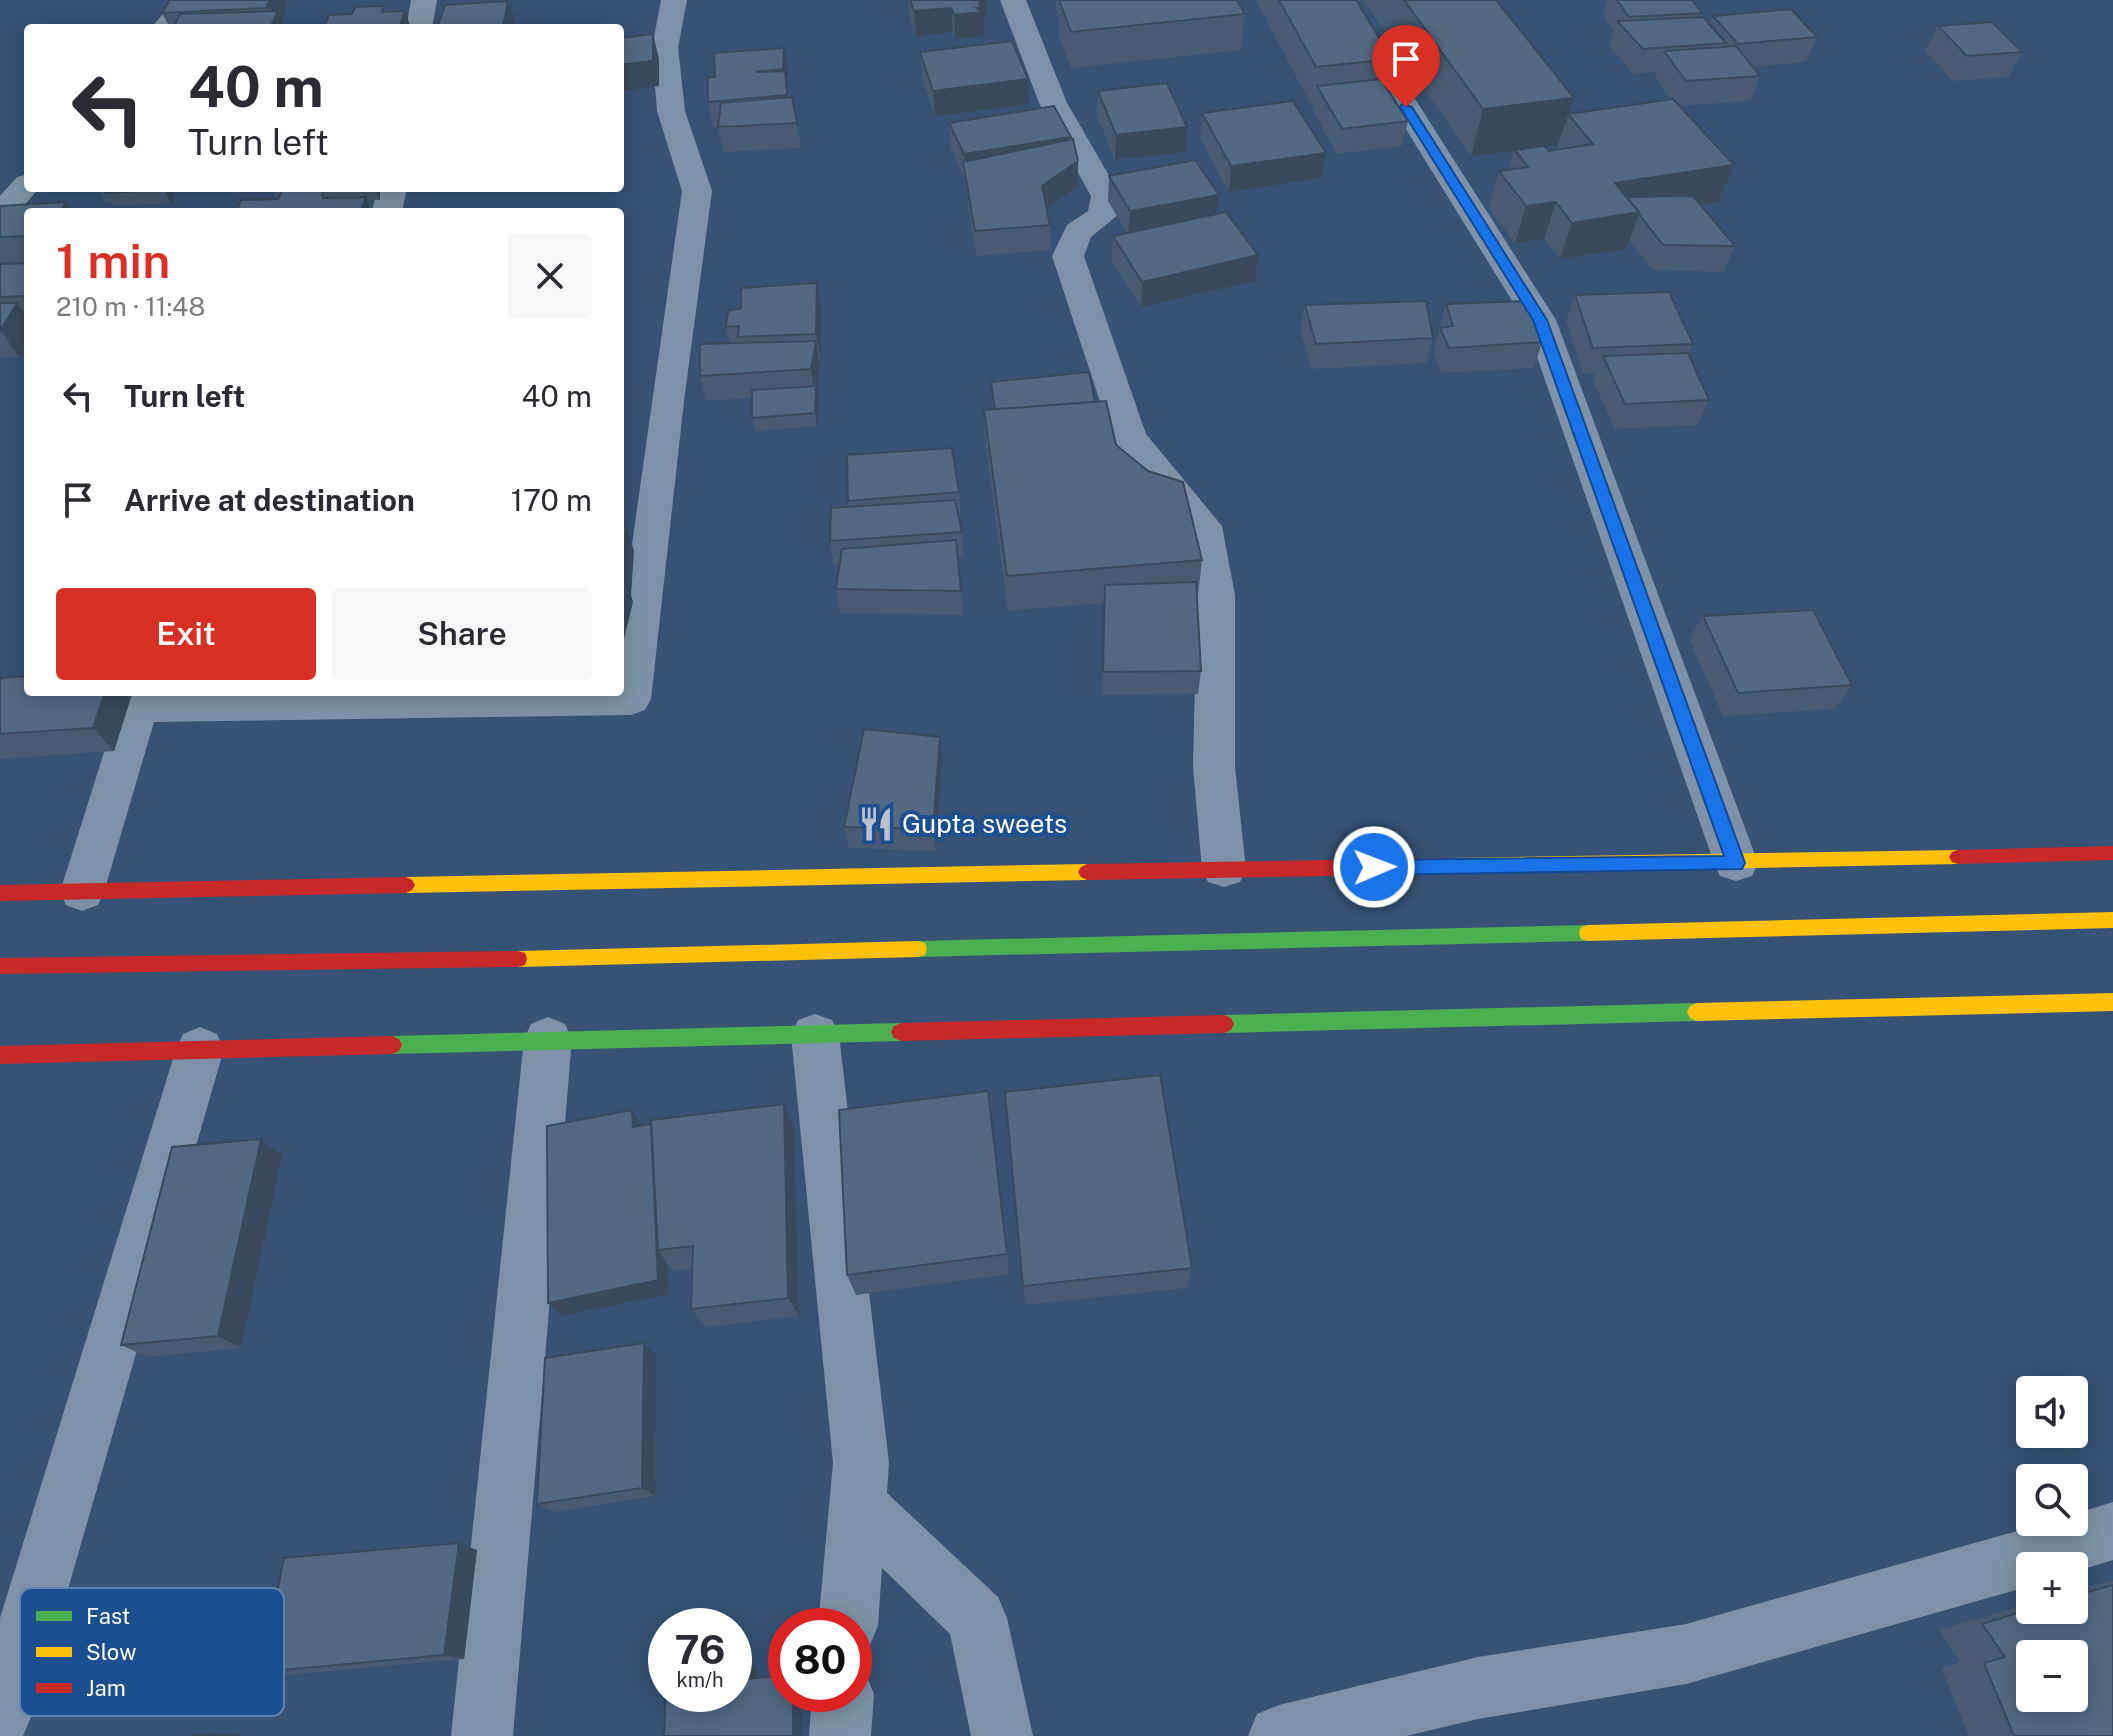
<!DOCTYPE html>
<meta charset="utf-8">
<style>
body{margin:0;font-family:"Public Sans",sans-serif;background:#f7f7f7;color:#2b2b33;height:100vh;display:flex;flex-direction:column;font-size:30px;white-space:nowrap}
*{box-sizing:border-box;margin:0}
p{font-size:26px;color:#7c7c81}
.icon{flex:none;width:44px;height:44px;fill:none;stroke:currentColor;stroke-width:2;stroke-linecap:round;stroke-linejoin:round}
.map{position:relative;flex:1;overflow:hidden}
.side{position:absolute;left:24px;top:208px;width:600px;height:488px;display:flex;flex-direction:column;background:#fff;border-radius:8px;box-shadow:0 4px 20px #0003}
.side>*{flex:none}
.guide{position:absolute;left:24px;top:24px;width:600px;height:168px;border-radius:8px;box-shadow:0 4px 20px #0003;background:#fff;color:#2b2b33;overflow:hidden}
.buttons{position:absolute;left:2016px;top:1376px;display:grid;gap:16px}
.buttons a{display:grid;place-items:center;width:72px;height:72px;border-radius:8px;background:#fff;box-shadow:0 4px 20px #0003;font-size:40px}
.speed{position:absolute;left:648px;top:1608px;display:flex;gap:16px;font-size:40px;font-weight:700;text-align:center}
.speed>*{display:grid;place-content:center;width:104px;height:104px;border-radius:50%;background:#fff;box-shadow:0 4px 20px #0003;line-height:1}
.speed small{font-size:20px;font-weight:400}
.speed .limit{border:12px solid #d22;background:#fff;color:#111}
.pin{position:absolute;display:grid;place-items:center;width:68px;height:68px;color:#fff;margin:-82px -34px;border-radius:50% 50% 50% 0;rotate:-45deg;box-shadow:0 0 8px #0007}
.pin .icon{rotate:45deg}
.me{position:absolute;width:88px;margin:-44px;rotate:89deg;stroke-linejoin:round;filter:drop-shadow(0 0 6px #0008)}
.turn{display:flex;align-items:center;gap:28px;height:168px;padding:0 32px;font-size:36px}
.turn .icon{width:104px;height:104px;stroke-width:2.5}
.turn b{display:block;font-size:56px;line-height:68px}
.round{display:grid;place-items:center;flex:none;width:84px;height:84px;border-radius:8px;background:#f7f7f7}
.overview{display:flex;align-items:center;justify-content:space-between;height:136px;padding:0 32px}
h1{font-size:48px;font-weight:600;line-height:60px;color:#d93025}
.action{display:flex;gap:16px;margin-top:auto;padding:16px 32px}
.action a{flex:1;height:92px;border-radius:8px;background:#d93025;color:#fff;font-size:32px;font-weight:600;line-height:92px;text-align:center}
.action a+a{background:#f7f7f7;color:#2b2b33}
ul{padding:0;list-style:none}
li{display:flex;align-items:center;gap:24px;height:104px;padding:0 32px}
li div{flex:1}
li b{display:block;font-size:30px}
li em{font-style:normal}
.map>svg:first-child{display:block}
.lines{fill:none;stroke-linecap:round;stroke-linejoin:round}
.street{fill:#7d92a8;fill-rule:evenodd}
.fast{fill:#4caf50;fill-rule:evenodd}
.slow{fill:#ffc107;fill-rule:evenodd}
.jam{fill:#c62828;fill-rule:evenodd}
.wall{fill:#475a72;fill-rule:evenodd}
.shaded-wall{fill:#394a5c}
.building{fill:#526984;stroke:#394a5c;stroke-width:2;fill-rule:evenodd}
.route{fill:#1a73e8;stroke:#114b97;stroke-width:2}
.labels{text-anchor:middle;stroke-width:8;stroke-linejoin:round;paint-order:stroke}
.poi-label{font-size:26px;fill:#fff;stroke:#1b4f8f;text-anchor:start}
.key{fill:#1b4f8f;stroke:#5f84b1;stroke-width:2}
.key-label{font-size:22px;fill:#fff}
</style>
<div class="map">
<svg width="2113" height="1736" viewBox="0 0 2113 1736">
<rect width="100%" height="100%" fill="#365274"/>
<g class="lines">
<g class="street">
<polygon points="175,0 202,0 178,28 151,28"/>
<polygon points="411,0 437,0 432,28 406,28"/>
<polygon points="661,0 687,0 678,48 685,111 712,191 684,401 651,699 645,710 631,715 154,722 104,892 98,905 82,911 66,905 60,892 123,692 620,692 620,629 682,191 657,111 652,48"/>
<polygon points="1000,0 1026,0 1067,103 1121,196 1118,215 1091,237 1084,256 1146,434 1222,526 1235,595 1235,767 1246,869 1240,882 1224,887 1208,882 1202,869 1193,767 1197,595 1186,529 1112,438 1052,256 1067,225 1088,211 1091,196 1039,103"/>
<polygon points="1326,0 1352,0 1556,320 1758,863 1752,876 1736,881 1720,876 1714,863 1524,320"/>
<polygon points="28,174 28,188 39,188 11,221 0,224 0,196 17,177"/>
<polygon points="377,188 407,188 402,212 372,212"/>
<polygon points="815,1014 832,1020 839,1035 889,1463 887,1493 998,1597 1007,1618 1033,1736 971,1736 950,1634 882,1568 878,1626 869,1647 854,1653 854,1626 818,1626 833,1463 791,1035 798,1020"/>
<polygon points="548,1017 565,1024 572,1039 513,1736 451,1736 524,1039 531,1024"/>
<polygon points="200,1027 217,1034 224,1049 31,1717 23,1736 0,1736 0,1618 176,1049 183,1034"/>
<polygon points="2113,1502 2113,1560 2074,1572 2074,1566 2030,1566 2030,1586 1686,1684 1478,1719 1406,1736 1248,1736 1257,1714 1279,1705 1478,1657 1686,1624 2049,1522 2074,1522 2074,1514"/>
<polygon points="854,1668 865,1672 874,1694 871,1736 809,1736 812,1694 854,1694"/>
</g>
<g class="fast">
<polygon points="1588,925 1595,927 1597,933 1595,939 1588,941 918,957 911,955 909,949 911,943 918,941"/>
<polygon points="1697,1003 1704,1006 1707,1012 1704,1018 1697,1021 1224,1033 1217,1030 1214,1024 1217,1018 1224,1015"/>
<polygon points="901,1023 908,1026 911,1032 908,1038 901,1041 392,1054 385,1051 382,1045 385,1039 392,1036"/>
</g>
<g class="slow">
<polygon points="1958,850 1964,852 1967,857 1964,862 1958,864 1452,874 1446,871 1443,866 1446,861 1452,858"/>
<polygon points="1087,864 1093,867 1096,872 1093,877 1087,880 406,893 400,890 397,885 400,880 406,877"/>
<polygon points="2113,912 2113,928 1588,941 1581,939 1579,933 1581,927 1588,925"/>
<polygon points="918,941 925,943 927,949 925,955 918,957 518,967 511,965 509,959 511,953 518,951"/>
<polygon points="2113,993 2113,1011 1697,1021 1690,1018 1687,1012 1690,1006 1697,1003"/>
</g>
<g class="jam">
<polygon points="2113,846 2113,860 1958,864 1952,862 1949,857 1952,852 1958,850"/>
<polygon points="1452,858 1458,861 1461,866 1458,871 1452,874 1087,880 1081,877 1078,872 1081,867 1087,864"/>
<polygon points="406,877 412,880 415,885 412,890 406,893 0,901 0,885"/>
<polygon points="518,951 525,953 527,959 525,965 518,967 0,974 0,958"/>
<polygon points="1224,1015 1231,1018 1234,1024 1231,1030 1224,1033 901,1041 894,1038 891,1032 894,1026 901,1023"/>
<polygon points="392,1036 399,1039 402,1045 399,1051 392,1054 0,1064 0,1046"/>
</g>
</g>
<g class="wall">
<polygon points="170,0 285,0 288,6 282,20 286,28 170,28 162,13"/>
<polygon points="908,0 986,0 986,17 983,17 984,36 955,39 953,32 916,36 909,13"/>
<polygon points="1056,0 1237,0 1245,14 1241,50 1071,68 1059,36 1059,19 1056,9"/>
<polygon points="1256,0 1356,0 1392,59 1386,87 1408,121 1402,146 1337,154 1313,111 1315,103 1310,103"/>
<path d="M1363,0H1496L1569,114L1671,99L1655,76L1656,72L1634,74L1609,46L1614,31L1603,15L1608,0H1692L1702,13L1701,17L1710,24L1713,16L1817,37L1806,62L1753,67L1760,76L1750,101L1680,106L1734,165L1718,202L1700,205L1735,246L1724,272L1653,270L1629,240L1626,249L1560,259L1544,239L1515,243L1489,208L1499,171L1509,170L1514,150L1471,156ZM1558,145L1557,150L1549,151L1545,146Z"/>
<polygon points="1938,26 2022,52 2008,77 1953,81 1925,51"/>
<polygon points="920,52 1029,104 935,116 922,77"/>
<polygon points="788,72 787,87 789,97 792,97 801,148 723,152 718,126 713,127 708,102"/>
<polygon points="1098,91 1185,152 1115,160 1097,116"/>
<polygon points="1202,113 1321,178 1229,192 1200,138"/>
<polygon points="949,123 1071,137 1078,161 1078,186 1047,208 1050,225 1050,250 976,256 964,177 951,148"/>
<polygon points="1109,176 1217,214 1258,255 1255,281 1141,307 1112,261 1113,236 1127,233 1108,201"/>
<polygon points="99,188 178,188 171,203 113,206 111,202 106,202"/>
<polygon points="272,188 380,188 380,200 367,200 372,212 277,199"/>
<polygon points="0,206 28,212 28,262 0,262"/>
<polygon points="28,263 28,341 19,357 0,357 0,264"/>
<polygon points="817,283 821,308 821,359 819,359 820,366 817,387 819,399 817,426 755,431 752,418 752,398 706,401 700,376 730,343 726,327 741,309"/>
<polygon points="1575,295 1693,344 1688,354 1709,400 1697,425 1615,429 1593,381 1596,373 1583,373 1566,320"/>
<polygon points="1446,304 1542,342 1534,368 1442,373 1433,353"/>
<polygon points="1305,305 1433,338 1426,363 1312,369 1300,331"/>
<polygon points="991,382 1095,402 1116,445 1202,560 1198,595 1197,595 1201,671 1198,694 1102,695 1105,603 1008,611 986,447 984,410 993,410"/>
<polygon points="959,492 961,517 959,517 962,532 964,557 958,557 963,615 840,613 836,589 839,565 834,566 830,541 849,507 848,501"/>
<polygon points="1703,616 1852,685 1835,709 1723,716 1689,639"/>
<polygon points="0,680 28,692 130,692 132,694 114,751 0,759"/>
<polygon points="942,759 936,851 849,848 844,827"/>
<polygon points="1005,1092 1192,1268 1187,1288 1025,1305"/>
<polygon points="641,1125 794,1129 799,1316 706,1327 691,1309 692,1269 674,1271 667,1263 669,1294 562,1316"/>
<polygon points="261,1139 282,1156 241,1348 147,1357 121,1345"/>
<polygon points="1007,1254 1009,1274 856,1295 847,1275"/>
<polygon points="656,1355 655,1496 553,1512 537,1504"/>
<polygon points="477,1550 464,1659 287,1675 261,1672"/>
<polygon points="2113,1581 2113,1736 1969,1736 1941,1668 1961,1662 1939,1630 2030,1603 2030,1610 2074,1610 2074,1590 2093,1585"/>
</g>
<g class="shaded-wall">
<polygon points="270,0 285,0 288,6 282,20 286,28 271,28 271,26 272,22 266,8"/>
<polygon points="977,0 986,0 986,17 983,17 984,36 955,39 954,15 982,12 981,8"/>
<polygon points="508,1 516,26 516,28 503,28"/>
<polygon points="951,8 953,32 916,36 914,11"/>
<polygon points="405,11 411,28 399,28"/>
<polygon points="653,34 659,59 659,86 620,91 620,65"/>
<polygon points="784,48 788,72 787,87 791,121 786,94 756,72"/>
<polygon points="1028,79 1029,104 935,116 933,91"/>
<polygon points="1574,98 1558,145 1471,156 1483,109"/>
<polygon points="1187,127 1185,152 1115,160 1116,135"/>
<polygon points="1071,137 1070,162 965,170 964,154"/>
<polygon points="1326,153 1321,178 1229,192 1231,166"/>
<polygon points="1078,161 1078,186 1042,212 1042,186"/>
<polygon points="1734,165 1718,202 1639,214 1626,249 1560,259 1572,223 1615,183"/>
<polygon points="165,188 178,188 171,203 164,190"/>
<polygon points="375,188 380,188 380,200"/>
<polygon points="1219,195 1216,220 1128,236 1130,211"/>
<polygon points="366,197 372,212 360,212"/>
<polygon points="66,202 72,212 61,212"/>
<polygon points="1556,202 1544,239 1515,243 1526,206"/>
<polygon points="1258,255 1255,281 1141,307 1142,282"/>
<polygon points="817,283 821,308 821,359 816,334"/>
<polygon points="17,303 28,318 28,341 19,357 1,331"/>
<polygon points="816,341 820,366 817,387 819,399 817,426 815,413 815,394 811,369"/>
<polygon points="626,526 634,551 631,595 633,602 622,647 620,642 620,595 624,580 622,574"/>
<polygon points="105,692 130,692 132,694 114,751 93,728"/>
<polygon points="940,737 942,759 936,851 933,829"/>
<polygon points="784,1104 794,1129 799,1316 788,1298"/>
<polygon points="632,1110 643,1127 633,1127"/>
<polygon points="651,1124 658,1250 667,1263 669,1294 562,1316 548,1303"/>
<polygon points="261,1139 282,1156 241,1348 218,1336"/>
<polygon points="644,1343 656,1355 655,1496 642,1488"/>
<polygon points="459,1543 477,1550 464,1659 444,1655"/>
<polygon points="747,1664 757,1667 756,1682 746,1679"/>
<polygon points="793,1694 802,1694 801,1736 793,1736"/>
<polygon points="215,1734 242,1735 242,1736 214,1736"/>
</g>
<g class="building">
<polygon points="170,0 270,0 266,8 162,13"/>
<polygon points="910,0 979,0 981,8 977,8 983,12 954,15 951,8 914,11"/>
<polygon points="1059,0 1237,0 1245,14 1071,32"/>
<polygon points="1279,0 1356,0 1392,59 1316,67"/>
<polygon points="1404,0 1496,0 1574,98 1483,109"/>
<polygon points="1617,0 1692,0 1702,13 1629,17"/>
<polygon points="508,1 503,28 437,28 445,5"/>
<polygon points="384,6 382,12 405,11 399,28 324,28 329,15 352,14 355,7"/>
<polygon points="1791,9 1817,37 1738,44 1713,16"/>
<polygon points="278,11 271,26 173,28 180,14"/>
<polygon points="1703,17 1726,43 1643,49 1617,21"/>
<polygon points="1992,22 2022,52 1967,56 1938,26"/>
<polygon points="653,34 653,61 620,65 620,38"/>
<polygon points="1012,41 1028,79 933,91 920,52"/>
<polygon points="1736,46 1760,76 1686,81 1664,51"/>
<polygon points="784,48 783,69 756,72 785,71 787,95 708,102 708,77 715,77 714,53"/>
<polygon points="1381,79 1408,121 1342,129 1317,86"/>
<polygon points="1167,83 1187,127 1116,135 1098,91"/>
<polygon points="792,97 797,123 718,127 721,103"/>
<polygon points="1673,99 1734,165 1615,183 1639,212 1572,223 1556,202 1526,206 1499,171 1528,167 1515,150 1544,146 1549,151 1593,144 1568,114"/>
<polygon points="1293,101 1326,153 1231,166 1202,113"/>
<polygon points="1054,106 1071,137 964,154 949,123"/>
<polygon points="1073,139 1078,161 1042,186 1050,225 975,231 963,162"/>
<polygon points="1195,160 1219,195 1130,211 1109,176"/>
<polygon points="99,188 165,188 164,190 106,193 108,188 98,189"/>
<polygon points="283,188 322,188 323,198 366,197 360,212 236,212 241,200 278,199"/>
<polygon points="1693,196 1735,246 1663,245 1639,214 1639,212 1627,197"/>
<polygon points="66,202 61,212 28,212 28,236 0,237 0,206"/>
<polygon points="1226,212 1258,255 1142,282 1113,236"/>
<polygon points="28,263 28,296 0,297 0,264"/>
<polygon points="817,283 816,334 738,337 739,326 726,327 728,310 741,309 741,288"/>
<polygon points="1669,292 1693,344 1593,348 1575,295"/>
<polygon points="1426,301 1433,338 1316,344 1305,305"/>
<polygon points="1526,301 1542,342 1449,348 1440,328 1453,326 1446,304"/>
<polygon points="0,303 17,303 0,331"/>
<polygon points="816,341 811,369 700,376 700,344"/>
<polygon points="1688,353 1709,400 1625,404 1603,356"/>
<polygon points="1089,372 1095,402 995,410 991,382"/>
<polygon points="816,386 815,413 752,418 752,390"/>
<polygon points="1106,401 1116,445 1148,471 1183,482 1202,560 1007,576 984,410"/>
<polygon points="952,448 959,492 848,501 847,455"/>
<polygon points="955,500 962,532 830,541 831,508"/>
<polygon points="626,526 622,574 620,574 620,527"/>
<polygon points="956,540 961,591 836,589 842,549"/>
<polygon points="620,578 624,578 620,595"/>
<polygon points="1196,582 1201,671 1103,672 1105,585"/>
<polygon points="1813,610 1852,685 1738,693 1703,616"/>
<polygon points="28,676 28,692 105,692 93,728 0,734 0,680 1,678"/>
<polygon points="864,729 940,737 933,829 844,827"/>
<polygon points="1160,1075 1192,1268 1023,1286 1005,1092"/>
<polygon points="988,1091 1007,1254 847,1275 839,1110"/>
<polygon points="784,1104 788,1298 691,1309 693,1246 658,1250 651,1120"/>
<polygon points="632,1110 633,1127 651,1124 658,1280 548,1303 547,1126"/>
<polygon points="261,1139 218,1336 121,1345 172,1147"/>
<polygon points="644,1343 642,1488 537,1504 545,1358"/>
<polygon points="459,1543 444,1655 261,1672 284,1558"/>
<path d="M2113,1585V1736H2014L1984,1663L2005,1657L1982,1624L2030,1609L2074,1610V1596ZM2030,1654H2074V1698H2030Z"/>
<polygon points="747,1664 746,1679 786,1675 786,1694 793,1694 793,1736 664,1736 666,1694 734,1694 734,1666"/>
<polygon points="215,1734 214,1736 191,1736"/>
</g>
<polygon class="route" points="1402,104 1412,107 1547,320 1745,863 1742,869 1374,875 1368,873 1365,867 1368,862 1374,860 1724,856 1533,320 1400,107"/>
<defs>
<g id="restaurant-bare" transform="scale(2.76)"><path d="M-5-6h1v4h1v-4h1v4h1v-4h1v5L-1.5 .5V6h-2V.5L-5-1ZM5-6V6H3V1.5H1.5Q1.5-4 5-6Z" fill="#b9c2ce" stroke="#1b4f8f" stroke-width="2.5" paint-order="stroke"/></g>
</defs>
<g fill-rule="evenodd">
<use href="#restaurant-bare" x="876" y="824"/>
</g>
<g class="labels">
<g class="poi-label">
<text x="902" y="833">Gupta sweets</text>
</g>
</g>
<rect x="20" y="1588" width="264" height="128" rx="12" class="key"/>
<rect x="36" y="1611" width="36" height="10" fill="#4caf50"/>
<rect x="36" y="1647" width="36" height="10" fill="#ffc107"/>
<rect x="36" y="1683" width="36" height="10" fill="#c62828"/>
<g class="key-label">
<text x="86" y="1624">Fast</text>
<text x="86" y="1660">Slow</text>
<text x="86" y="1696">Jam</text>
</g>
</svg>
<div class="buttons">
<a><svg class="icon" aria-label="sound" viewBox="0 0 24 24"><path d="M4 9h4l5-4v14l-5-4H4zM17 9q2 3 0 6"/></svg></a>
<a><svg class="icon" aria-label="search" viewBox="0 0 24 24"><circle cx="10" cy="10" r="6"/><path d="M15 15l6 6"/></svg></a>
<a>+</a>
<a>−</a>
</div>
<div class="speed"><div>76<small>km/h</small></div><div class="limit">80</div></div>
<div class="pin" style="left:1406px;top:107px;background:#d93025"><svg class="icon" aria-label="arrive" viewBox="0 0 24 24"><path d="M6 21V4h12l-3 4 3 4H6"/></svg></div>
<svg class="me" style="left:1374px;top:867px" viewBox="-20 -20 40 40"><circle r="17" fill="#1a73e8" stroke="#fff" stroke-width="3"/><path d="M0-11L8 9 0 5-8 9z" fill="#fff"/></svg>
<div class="guide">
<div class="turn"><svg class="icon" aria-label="left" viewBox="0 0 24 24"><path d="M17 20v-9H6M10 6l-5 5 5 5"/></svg><div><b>40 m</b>Turn left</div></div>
</div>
<section class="side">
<div class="overview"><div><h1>1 min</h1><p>210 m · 11:48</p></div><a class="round"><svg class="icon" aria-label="close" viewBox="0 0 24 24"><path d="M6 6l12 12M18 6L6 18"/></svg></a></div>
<ul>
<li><svg class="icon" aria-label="left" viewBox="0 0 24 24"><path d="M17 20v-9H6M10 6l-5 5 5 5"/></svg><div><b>Turn left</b></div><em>40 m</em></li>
<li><svg class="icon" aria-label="arrive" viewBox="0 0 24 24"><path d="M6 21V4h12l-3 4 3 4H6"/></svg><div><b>Arrive at destination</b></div><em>170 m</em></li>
</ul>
<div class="action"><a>Exit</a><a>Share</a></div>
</section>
</div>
